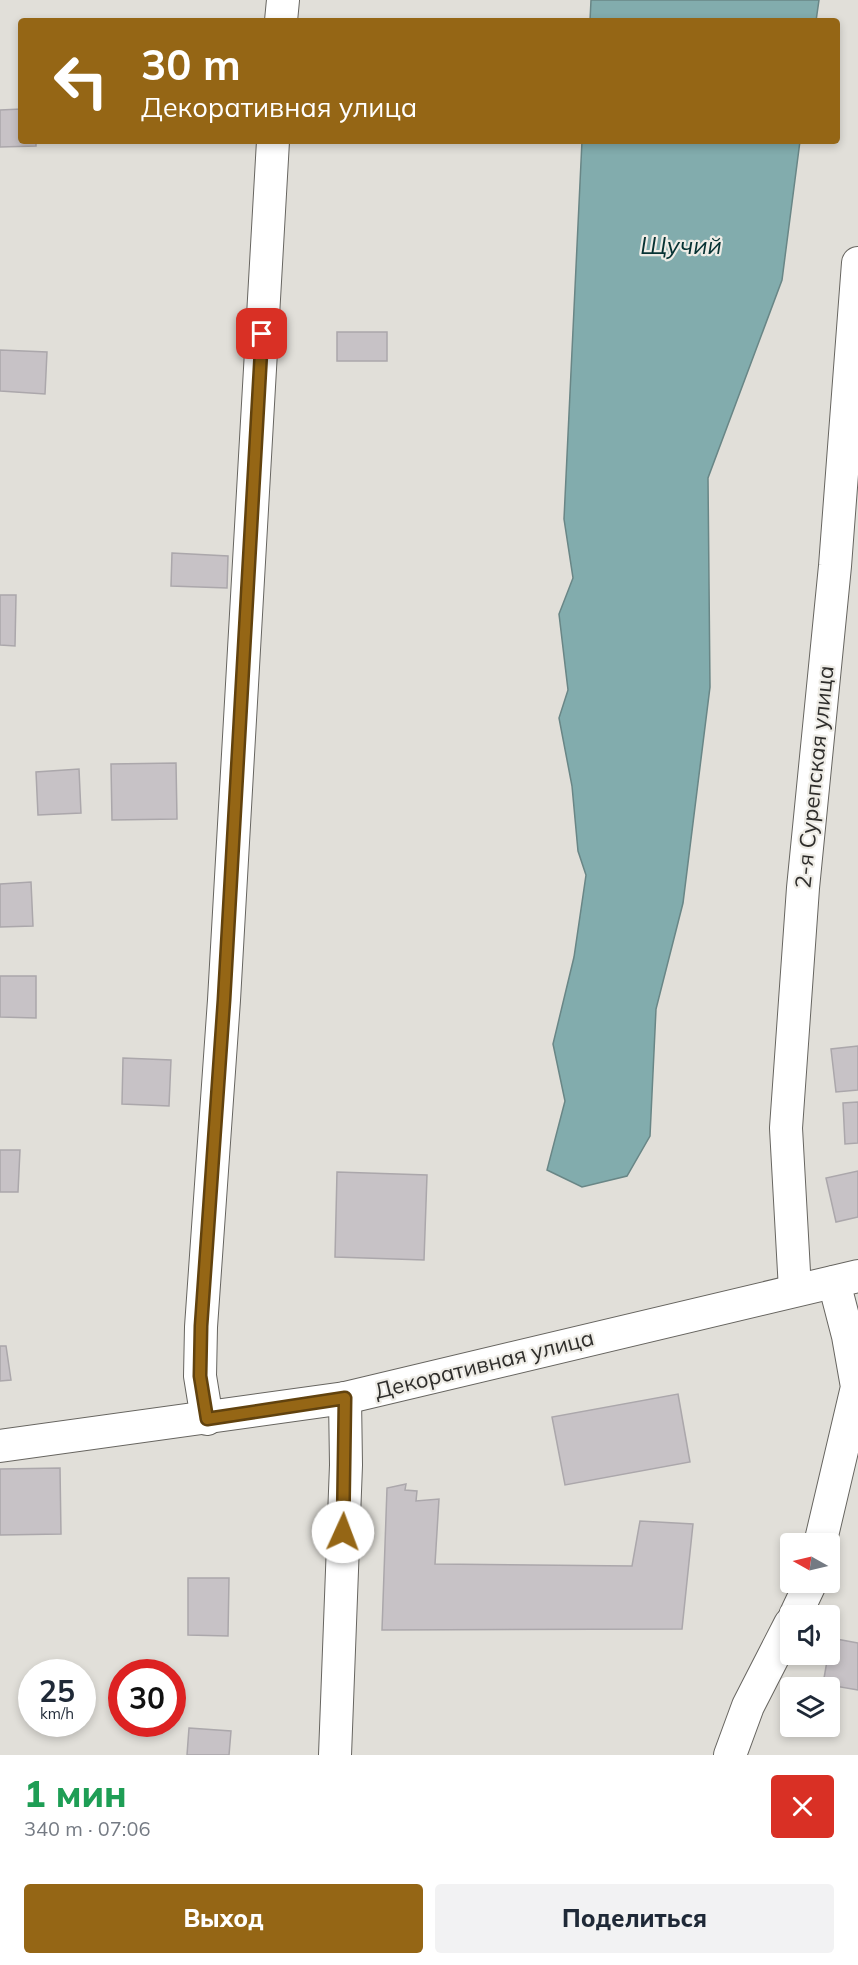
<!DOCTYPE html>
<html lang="ru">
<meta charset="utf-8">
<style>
body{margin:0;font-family:Mulish,sans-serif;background:#f2f2f3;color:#1f2937;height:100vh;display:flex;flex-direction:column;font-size:22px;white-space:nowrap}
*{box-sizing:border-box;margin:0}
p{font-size:20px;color:#747a83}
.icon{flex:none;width:33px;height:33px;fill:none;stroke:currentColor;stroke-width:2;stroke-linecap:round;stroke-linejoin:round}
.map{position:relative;height:1755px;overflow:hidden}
.side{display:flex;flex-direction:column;background:#fff;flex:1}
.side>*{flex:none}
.hud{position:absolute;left:18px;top:18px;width:822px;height:126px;border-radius:6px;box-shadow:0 3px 9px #0003;background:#956615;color:#fff;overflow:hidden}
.needle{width:39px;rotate:278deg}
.fabs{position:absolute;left:780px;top:1533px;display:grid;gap:12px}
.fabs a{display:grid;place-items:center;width:60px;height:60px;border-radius:6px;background:#fff;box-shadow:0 3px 9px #0003;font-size:30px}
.speed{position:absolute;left:18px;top:1659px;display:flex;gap:12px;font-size:30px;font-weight:700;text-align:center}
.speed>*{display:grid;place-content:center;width:78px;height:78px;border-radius:50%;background:#fff;box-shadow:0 3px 9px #0003;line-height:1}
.speed small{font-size:15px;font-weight:400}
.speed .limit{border:9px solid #d22;background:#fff;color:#111}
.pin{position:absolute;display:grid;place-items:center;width:51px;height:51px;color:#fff;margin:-26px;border-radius:12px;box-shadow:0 3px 9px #0006}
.me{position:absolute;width:66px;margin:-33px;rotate:2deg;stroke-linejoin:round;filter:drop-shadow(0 0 4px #0008)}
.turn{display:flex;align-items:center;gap:21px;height:126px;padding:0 24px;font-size:27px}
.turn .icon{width:78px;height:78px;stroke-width:2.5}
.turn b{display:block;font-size:42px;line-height:51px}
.round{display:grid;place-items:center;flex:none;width:63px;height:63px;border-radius:6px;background:#f2f2f3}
.headline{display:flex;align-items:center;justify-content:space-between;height:102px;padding:0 24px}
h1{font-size:36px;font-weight:800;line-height:45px;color:#1e9e55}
.action{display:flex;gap:12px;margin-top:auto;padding:12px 24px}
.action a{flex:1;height:69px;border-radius:6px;background:#956615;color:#fff;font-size:24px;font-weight:800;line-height:69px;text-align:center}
.action a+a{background:#f2f2f3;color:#1f2937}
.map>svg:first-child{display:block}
.water{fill:#82acad;stroke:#698686;stroke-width:1.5}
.building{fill:#c7c2c6;stroke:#aba7ab;stroke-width:1.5}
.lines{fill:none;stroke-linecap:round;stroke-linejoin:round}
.street-casing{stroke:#676560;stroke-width:34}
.street{stroke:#fff;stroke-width:32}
.route-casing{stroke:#61420e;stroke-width:15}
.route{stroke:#956615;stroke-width:10}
.labels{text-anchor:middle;stroke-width:4.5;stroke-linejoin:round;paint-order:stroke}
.street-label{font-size:22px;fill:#2e2d2b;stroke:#eeece6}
.water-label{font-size:24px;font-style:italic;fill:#063233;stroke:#eeece6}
</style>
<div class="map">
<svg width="858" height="1755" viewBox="0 0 858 1755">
<rect width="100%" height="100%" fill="#e1dfd9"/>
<g class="water">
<polygon points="591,0 819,0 816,21 590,21"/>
<polygon points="582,141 800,141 782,280 708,478 710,687 683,903 656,1009 650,1136 627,1176 582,1187 547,1170 565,1101 553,1044 574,957 586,875 578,851 572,786 559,718 568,690 559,614 573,578 564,519"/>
</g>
<g class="building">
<polygon points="21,109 21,141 36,141 36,146 0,147 0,110"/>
<rect x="337" y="332" width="50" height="29"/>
<polygon points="0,350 47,352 45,394 0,391"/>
<polygon points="172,553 228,556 227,588 171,586"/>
<polygon points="0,595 16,595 15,646 0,645"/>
<polygon points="176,763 177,819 112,820 111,764"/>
<polygon points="79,769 81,813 38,815 36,772"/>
<polygon points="31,882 33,926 0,927 0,884"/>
<polygon points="0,976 36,976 36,1018 0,1017"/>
<polygon points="858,1046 858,1090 836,1092 831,1049"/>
<polygon points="123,1058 171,1060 169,1106 122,1104"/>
<polygon points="858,1102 858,1143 845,1144 843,1103"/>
<polygon points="0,1150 20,1150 18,1192 0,1192"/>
<polygon points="858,1171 858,1217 836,1222 826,1178"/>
<polygon points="337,1172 427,1175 424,1260 335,1257"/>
<polygon points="0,1346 6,1346 11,1380 0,1381"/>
<polygon points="678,1394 690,1462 565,1485 552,1417"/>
<polygon points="60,1468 61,1534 0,1535 0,1469"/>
<polygon points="406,1484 405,1490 417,1491 416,1501 439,1499 435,1564 632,1566 640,1521 693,1524 682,1629 382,1630 387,1488"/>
<polygon points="188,1578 229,1578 228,1636 188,1635"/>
<polygon points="831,1638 858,1643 858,1690 823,1684"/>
<polygon points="189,1728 231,1731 229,1755 187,1755"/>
</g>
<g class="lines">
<g class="street-casing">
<g id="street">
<polyline points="281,21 283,0"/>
<polyline points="795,1290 786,1128 803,888 835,566 858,263"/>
<polyline points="207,1419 200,1376 201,1327 224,1000 273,141"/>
<polyline points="0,1446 345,1398 858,1276"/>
<polyline points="820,1544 857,1387 848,1336 834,1282"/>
<polyline points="795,1616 811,1582"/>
<polyline points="335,1755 346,1465 345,1398"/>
<polyline points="730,1755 748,1706 790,1624"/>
</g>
</g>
<use href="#street" class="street"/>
</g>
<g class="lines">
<g class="route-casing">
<polyline id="route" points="262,334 224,1000 201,1326 200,1376 207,1419 345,1398 343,1532"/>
</g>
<use href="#route" class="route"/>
</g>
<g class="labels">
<g class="street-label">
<text transform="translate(814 777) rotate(-84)" y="8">2-я Сурепская улица</text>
<text transform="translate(484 1364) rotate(-14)" y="8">Декоративная улица</text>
</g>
<g class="water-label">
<text x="681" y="254">Щучий</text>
</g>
</g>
</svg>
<div class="fabs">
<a><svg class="needle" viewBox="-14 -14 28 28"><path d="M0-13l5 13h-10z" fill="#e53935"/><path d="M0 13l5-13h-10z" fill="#747a83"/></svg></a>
<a><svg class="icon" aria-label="sound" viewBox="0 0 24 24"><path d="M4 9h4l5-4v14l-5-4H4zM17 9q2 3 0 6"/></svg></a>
<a><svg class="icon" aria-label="layers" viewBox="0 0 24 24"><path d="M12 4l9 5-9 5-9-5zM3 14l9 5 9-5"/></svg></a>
</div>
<div class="speed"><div>25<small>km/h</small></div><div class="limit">30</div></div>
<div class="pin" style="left:262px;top:334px;background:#d93025"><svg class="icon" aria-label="arrive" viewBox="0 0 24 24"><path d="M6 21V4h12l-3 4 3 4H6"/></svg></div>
<svg class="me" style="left:343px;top:1532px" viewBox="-20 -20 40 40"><circle r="19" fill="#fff"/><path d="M0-13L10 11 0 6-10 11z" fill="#956615"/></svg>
<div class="hud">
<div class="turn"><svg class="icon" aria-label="left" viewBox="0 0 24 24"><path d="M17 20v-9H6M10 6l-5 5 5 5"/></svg><div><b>30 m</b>Декоративная улица</div></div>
</div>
</div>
<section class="side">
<div class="headline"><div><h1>1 мин</h1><p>340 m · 07:06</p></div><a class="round" style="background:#d93025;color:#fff"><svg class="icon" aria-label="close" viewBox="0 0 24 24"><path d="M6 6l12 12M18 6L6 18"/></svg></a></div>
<div class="action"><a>Выход</a><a>Поделиться</a></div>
</section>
